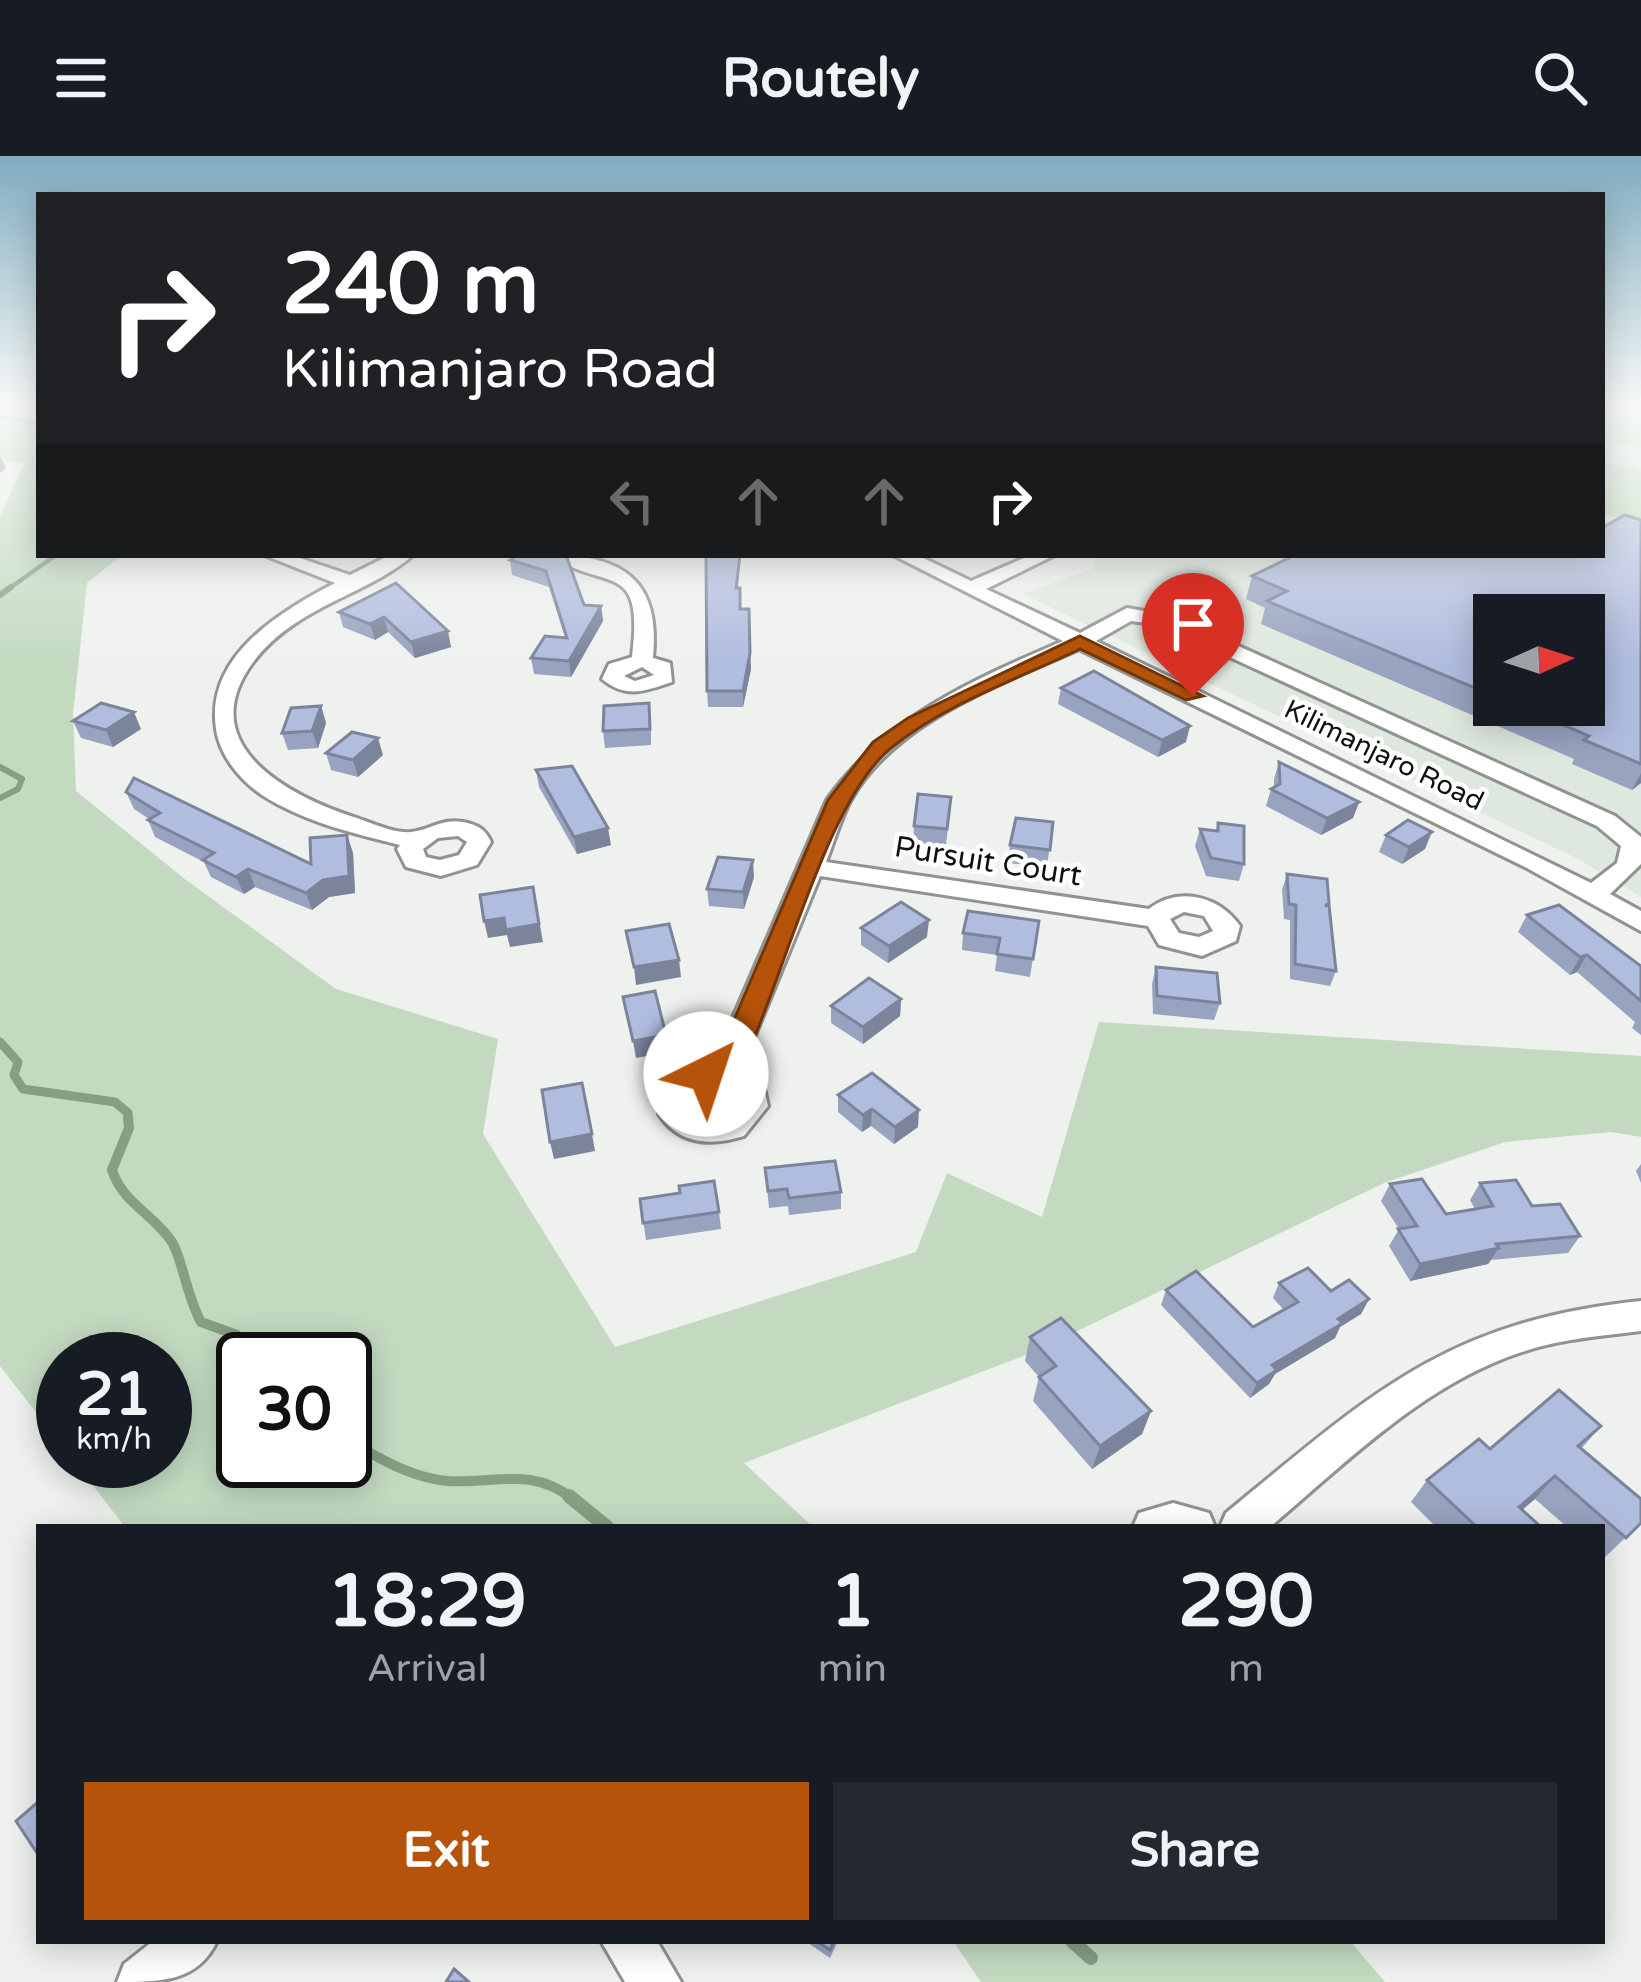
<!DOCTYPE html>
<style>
body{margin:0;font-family:"Varela Round",sans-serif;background:#242831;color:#f1f3f6;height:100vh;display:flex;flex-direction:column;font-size:45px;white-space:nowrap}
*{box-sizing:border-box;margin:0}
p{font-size:39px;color:#9ea1a6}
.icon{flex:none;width:66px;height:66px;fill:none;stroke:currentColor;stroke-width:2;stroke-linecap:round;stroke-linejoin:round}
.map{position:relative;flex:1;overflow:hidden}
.panel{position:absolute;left:36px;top:1368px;width:1569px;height:420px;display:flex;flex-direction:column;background:#171b24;border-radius:0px;box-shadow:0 6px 30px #0003}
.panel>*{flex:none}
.top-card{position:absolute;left:36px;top:36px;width:1569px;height:366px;border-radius:0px;box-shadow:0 6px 30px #0003;background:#202124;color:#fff;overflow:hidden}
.needle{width:78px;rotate:87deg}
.controls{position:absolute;left:1473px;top:438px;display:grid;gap:24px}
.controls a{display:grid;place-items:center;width:132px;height:132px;border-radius:0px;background:#171b24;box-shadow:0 6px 30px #0003;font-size:60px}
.speed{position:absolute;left:36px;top:1176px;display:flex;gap:24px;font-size:60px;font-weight:700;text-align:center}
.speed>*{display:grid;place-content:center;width:156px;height:156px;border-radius:50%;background:#171b24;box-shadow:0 6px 30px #0003;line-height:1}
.speed small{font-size:30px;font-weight:400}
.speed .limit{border:6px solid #111;border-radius:18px;background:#fff;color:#111}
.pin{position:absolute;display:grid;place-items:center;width:102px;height:102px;color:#fff;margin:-123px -51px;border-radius:50% 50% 50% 0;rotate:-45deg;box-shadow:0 0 12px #0007}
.pin .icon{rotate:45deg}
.me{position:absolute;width:132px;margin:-66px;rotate:41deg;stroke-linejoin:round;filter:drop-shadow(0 0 9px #0008)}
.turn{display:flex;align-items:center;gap:42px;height:252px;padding:0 48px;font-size:54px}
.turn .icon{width:156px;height:156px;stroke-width:2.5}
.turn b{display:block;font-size:84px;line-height:102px}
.lanes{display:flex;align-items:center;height:114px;padding:0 48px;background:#0003;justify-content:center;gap:60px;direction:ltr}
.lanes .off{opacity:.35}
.eta{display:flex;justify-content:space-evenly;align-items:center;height:204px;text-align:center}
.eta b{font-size:72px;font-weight:700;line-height:84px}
.cta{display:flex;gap:24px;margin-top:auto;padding:24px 48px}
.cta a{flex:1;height:138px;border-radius:0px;background:#b45309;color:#fff;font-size:48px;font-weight:700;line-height:138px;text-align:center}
.cta a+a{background:#242831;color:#f1f3f6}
header{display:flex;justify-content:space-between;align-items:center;height:156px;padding:0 48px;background:#171b24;font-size:54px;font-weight:700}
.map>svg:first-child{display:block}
.built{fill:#dfe8df;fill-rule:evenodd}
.green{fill:#c3dac1;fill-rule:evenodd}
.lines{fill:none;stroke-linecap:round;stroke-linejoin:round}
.stream-far4{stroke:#859f83;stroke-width:4.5}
.stream-far3{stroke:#859f83;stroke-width:6}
.stream-far2{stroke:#859f83;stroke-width:9}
.stream-far1{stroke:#859f83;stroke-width:10}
.stream{stroke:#859f83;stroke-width:14}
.minor-casing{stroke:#909390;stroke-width:6}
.minor{fill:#fff;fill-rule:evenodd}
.wall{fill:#98a3c0;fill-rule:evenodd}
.shaded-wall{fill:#7c849c}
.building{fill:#b1bddf;stroke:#7c849c;stroke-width:3}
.route{fill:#b45309;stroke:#753606;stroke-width:3}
.labels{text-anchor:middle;stroke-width:9;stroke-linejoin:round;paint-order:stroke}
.far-street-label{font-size:27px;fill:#0f100f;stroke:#fff}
.street-label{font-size:30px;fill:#0f100f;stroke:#fff}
</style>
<header><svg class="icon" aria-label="menu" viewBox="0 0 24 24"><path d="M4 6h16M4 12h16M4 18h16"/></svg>Routely<svg class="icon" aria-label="search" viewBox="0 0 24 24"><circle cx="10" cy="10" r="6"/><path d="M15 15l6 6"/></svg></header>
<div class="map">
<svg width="1641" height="1826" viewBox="0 0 1641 1826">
<rect width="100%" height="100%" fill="#eef1ee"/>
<path class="built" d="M1602,250H1641V741L1578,703L1023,438L1094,412L1098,399H1602ZM1494,459H1584V549H1494Z"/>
<g class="green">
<path d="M0,250H39V399H122L87,427L73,558L76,635L186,724L336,833L498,883L483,978L615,1191L916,1096L947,1017L1042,1061L1099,866L1641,900V981L1611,976L1505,986L1384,1027L1036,1195L744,1307L813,1371H125L74,1305H165V1203H63V1291L0,1210V360L25,307L0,304ZM243,1203H345V1305H243Z"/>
<polygon points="1602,250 1641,250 1641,291 1602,284"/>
<polygon points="1602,305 1641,314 1641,367 1602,358"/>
<polygon points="953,1785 1350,1785 1385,1826 981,1826"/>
</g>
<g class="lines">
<g class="stream-far4">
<polyline points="0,261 39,267"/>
<polyline points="7,434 56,399"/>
</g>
<g class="stream-far3">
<polyline points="0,439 11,431"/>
<polyline points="0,611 22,623 18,633 0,642"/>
</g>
<polyline class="stream-far2" points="0,886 18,906 14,919 23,933 115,946 128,957 128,964"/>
<g class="stream-far1">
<path d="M128,961L129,972L112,1014C123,1048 154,1058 172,1086C182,1102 187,1141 201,1166L237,1179L266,1203"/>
<path d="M345,1283C378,1301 410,1322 448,1325C496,1328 531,1310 573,1343"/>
</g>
<g class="stream">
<polyline points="569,1340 607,1371"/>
<polyline points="1072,1785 1091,1802"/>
</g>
<g class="minor-casing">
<g id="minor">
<path d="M264,399H291L350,419L390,399H413C368,439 297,449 254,505C190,589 290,641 357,662C371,667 396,678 411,676C430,674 442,662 463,666C478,669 485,673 491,686L477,709L441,720L406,711L397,693L400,689C353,677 304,666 262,639C240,624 220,600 216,573C205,500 280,456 335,427ZM458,680L467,686L459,699L440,704L426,701L423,693L438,682Z"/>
<path d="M551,399C624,399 661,426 653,502L670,507L672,526C645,535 626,543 602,523L609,508L632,501C645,401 604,437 551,399ZM642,511L654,519L635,525L624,520Z"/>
<path d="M893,399H917L971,425L1031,399H1055L986,433L1080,477L1127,452L1172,460L1615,660L1641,681V708L1610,738L1641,755V775L1525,711L1079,493C1001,528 894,565 850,645C840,664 834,686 826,706L1149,753C1179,730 1219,740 1240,770L1236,785L1202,800L1159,789L1148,770L820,720L742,911L763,928L768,950L744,980C712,990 679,989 659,958C662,928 681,908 713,908L827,644C886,561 973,524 1063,485ZM1131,465L1160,469L1597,670L1621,690L1617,707L1591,727L1096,485ZM1184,756L1204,760L1213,775L1199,781L1179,777L1170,763ZM711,929L729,931L737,940V947L724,961L704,963L691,953L692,940Z"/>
<path d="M1641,1145V1175C1601,1180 1560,1183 1522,1196C1424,1228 1347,1306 1270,1371H1220L1226,1357C1371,1238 1446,1165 1641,1145Z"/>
<polygon points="1173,1347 1209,1357 1215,1371 1133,1371 1139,1357"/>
<path d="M153,1785H217C198,1826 160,1826 117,1826L124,1808Z"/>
<polygon points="601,1785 657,1785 681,1826 625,1826"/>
</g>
</g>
<use href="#minor" class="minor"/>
</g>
<g class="wall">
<path d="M1641,364V627L1632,634L1572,608L1574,603L1261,468L1265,452L1246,443L1252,420L1602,399ZM1494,459L1584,549H1494Z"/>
<polygon points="567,399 584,449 601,450 603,465 571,521 534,518 531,502 565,481 549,431 512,419 510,404"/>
<polygon points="740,399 738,432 751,513 743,551 708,551 707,535"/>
<polygon points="396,427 451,491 415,502 388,476 375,484 343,471 339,456"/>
<polygon points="1061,532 1186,586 1158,601 1058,548"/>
<polygon points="321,550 326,567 318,592 288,594 282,577"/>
<polygon points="651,564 651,589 605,592 603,575"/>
<polygon points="73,565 141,573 113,591 81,582"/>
<polygon points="326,597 383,599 358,621 331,614"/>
<polygon points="1279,606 1359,646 1353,662 1321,679 1266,650 1271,633 1274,631 1274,623"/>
<polygon points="536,614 611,689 577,698 539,631"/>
<polygon points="126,636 311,708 347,679 353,697 355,737 329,741 312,754 255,731 244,738 211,721 204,706 155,681 148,664 149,663 134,653"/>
<polygon points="951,641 946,690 913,688 914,670"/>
<polygon points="1053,666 1047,711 1008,707 1010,689"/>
<polygon points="1218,667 1244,708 1239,725 1206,720 1195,690 1200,673 1216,675"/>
<polygon points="1386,679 1425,693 1402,708 1379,696"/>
<polygon points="1287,718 1336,815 1330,830 1290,823 1290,764 1284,763 1282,734"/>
<polygon points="754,721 744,753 709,750 707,733"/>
<polygon points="1527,759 1641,810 1641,879 1632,872 1635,866 1577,816 1570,819 1518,776"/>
<polygon points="1039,765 1030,821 995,815 997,799 962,794 963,777"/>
<polygon points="861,772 927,781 888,807 861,789"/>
<polygon points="1156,811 1220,847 1214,864 1153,858 1152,828"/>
<polygon points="901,843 900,860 863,888 831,867 831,850"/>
<polygon points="838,939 918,971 894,988 871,970 862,976 838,956"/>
<polygon points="1641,1008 1641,1027 1636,1015"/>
<polygon points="765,1012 841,1036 841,1053 789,1059 788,1050 769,1052"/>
<polygon points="1480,1027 1532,1050 1580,1080 1568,1097 1491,1104 1488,1108 1410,1125 1389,1090 1399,1073 1381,1045 1390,1028 1446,1058 1475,1053 1470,1044"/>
<polygon points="640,1043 719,1056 721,1073 646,1084"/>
<polygon points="1279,1127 1369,1143 1361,1158 1340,1171 1335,1182 1275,1218 1269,1228 1250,1242 1161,1149 1166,1134 1253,1171 1284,1154 1273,1142"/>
<polygon points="1030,1181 1151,1255 1142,1278 1092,1313 1033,1245 1039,1221 1025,1205"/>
<polygon points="1601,1270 1581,1293 1641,1367 1603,1403 1602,1371 1567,1371 1535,1343 1522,1354 1541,1371 1436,1371 1411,1346 1427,1324 1490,1293"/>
<polygon points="805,1785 838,1785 830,1802"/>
</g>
<g class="shaded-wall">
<polygon points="0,300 6,312 0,317"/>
<polygon points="601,450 603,465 571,521 569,505"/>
<polygon points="384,461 388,476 375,484 370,468"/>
<polygon points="749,469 751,513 743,551 743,535"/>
<polygon points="448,475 451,491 415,502 411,486"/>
<polygon points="321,550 326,567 318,592 312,575"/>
<polygon points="134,556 141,573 113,591 106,574"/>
<polygon points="1190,570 1186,586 1158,601 1162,584"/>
<polygon points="378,582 383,599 358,621 353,604"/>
<polygon points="1641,617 1641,627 1632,634"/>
<polygon points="1359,646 1353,662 1321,679 1327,662"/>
<polygon points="608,672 611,689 577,698 574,681"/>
<polygon points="1432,676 1425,693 1402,708 1409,691"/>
<polygon points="347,679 353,697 355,737 329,741 312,754 306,737"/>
<polygon points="753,704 754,721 744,753 743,736"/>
<polygon points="248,713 255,731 244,738 236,721"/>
<polygon points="533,731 543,786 510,791 507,779 488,782 484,765"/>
<polygon points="929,764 927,781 888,807 889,790"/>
<polygon points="1587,799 1577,816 1570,819 1580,801"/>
<polygon points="679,804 681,821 636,829 634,811"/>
<polygon points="901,843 900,860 863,888 863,871"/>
<polygon points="666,879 668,896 636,902 633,885"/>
<polygon points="872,953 871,970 862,976 863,959"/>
<polygon points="919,954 918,971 894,988 895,971"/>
<polygon points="592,978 595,995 554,1003 550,986"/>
<polygon points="1499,1092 1488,1108 1410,1125 1420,1108"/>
<polygon points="1369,1143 1361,1158 1340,1171 1335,1182 1275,1218 1269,1228 1250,1242 1257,1227 1272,1209"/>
<polygon points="1151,1255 1142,1278 1092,1313 1100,1290"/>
<polygon points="1555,1320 1535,1343 1501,1371 1519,1351"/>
</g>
<g class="building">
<polygon points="1625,359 1641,364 1641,608 1584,584 1589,580 1516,549 1584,549 1584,459 1494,459 1494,540 1267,445 1287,435 1252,420 1295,399 1602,399 1602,372"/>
<polygon points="518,399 566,399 584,449 601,450 569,505 531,502 545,480 567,482 546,415 510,404"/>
<polygon points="706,399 740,399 736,432 740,432 740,453 749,453 750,497 743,535 707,535"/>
<polygon points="396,427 448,475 411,486 384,461 370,468 339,456"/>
<polygon points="1094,515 1190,570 1162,584 1061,532"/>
<polygon points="101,547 134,556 106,574 73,565"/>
<polygon points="649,547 650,573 603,575 604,550"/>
<polygon points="321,550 312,575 282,577 291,552"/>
<polygon points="352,576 378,582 353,604 326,597"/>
<polygon points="1279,606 1359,646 1327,662 1271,633 1280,628"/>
<polygon points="572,610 608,672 574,681 536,614"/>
<polygon points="134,622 311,708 310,682 347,679 349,720 323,724 306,737 248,713 236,721 203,704 214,697 148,664 160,657 126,636"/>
<polygon points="918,638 951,641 947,673 914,670"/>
<polygon points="1016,662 1053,666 1050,694 1010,689"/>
<polygon points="1408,664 1432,676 1409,691 1386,679"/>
<polygon points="1218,667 1244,670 1244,708 1211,702 1200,673 1218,675"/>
<polygon points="718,701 753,704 743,736 707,733"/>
<polygon points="1287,718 1327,723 1329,747 1325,750 1329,749 1336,815 1295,808 1296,749 1289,748"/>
<polygon points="533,731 539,768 506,774 504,762 484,765 480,739"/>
<polygon points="901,746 929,764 889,790 861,772"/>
<polygon points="1559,749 1641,810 1641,845 1587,799 1580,801 1527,759"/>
<polygon points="968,755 1039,765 1033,803 997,798 1000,782 963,777"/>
<polygon points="669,768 679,804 634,811 626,775"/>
<polygon points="1156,811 1217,817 1220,847 1157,840"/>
<polygon points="869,822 901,843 863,871 831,850"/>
<polygon points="655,835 666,879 633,885 623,841"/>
<polygon points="872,917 919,954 895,971 872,953 863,959 838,939"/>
<polygon points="582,927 592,978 550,986 542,934"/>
<polygon points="835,1005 841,1036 789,1042 787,1033 768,1035 765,1012"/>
<polygon points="1422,1023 1446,1058 1493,1050 1480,1027 1516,1024 1532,1050 1560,1048 1580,1080 1496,1088 1499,1092 1420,1108 1398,1073 1417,1070 1390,1028"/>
<polygon points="714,1025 719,1056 643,1067 640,1043 680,1037 679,1030"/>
<polygon points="1308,1112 1331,1135 1349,1124 1369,1143 1338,1163 1343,1167 1272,1209 1277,1214 1257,1227 1166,1134 1196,1115 1253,1171 1298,1146 1279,1127"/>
<polygon points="1061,1162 1151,1255 1100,1290 1039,1221 1056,1210 1030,1181"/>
<polygon points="1559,1234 1601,1270 1578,1290 1641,1343 1641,1367 1626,1382 1555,1320 1519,1351 1541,1371 1477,1371 1427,1324 1479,1283 1490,1293"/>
<polygon points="39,1645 39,1700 16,1665"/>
<polygon points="817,1785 834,1785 830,1794"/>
<polygon points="454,1813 469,1826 446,1826"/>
</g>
<linearGradient id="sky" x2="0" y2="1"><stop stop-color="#80acc0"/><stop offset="0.49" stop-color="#f7f9f7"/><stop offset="1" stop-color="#f7f9f7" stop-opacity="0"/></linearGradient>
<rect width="1641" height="506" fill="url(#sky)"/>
<path class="route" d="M1080,480L1203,540L1186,544L1080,493C1018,523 945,548 891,592C823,647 780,841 734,925H696L692,918L696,911L715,908L828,644L873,586L908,562Z"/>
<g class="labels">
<g class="far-street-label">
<text transform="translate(1384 599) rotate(26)" y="9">Kilimanjaro Road</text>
</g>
<g class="street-label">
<text transform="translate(988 705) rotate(9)" y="10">Pursuit Court</text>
</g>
</g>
</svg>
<div class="controls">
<a><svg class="needle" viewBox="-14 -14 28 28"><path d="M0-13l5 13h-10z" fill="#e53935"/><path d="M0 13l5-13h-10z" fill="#9ea1a6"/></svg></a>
</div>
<div class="speed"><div>21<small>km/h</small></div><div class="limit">30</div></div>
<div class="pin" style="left:1193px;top:540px;background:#d93025"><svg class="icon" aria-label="arrive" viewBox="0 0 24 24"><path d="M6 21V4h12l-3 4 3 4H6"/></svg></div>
<svg class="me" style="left:706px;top:918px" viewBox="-20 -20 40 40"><circle r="19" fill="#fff"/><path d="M0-13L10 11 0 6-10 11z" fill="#b45309"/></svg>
<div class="top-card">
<div class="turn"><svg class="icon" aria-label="right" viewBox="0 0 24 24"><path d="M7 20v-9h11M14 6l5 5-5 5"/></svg><div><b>240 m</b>Kilimanjaro Road</div></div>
<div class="lanes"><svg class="icon off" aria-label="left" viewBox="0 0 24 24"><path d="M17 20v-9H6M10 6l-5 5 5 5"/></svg><svg class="icon off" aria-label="ahead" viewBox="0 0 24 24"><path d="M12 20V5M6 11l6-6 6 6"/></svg><svg class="icon off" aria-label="ahead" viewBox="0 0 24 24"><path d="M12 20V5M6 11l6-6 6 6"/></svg><svg class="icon" aria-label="right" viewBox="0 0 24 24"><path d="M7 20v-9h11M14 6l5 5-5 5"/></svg></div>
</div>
<section class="panel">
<div class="eta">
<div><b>18:29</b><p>Arrival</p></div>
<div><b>1</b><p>min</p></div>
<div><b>290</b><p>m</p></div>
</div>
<div class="cta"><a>Exit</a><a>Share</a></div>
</section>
</div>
